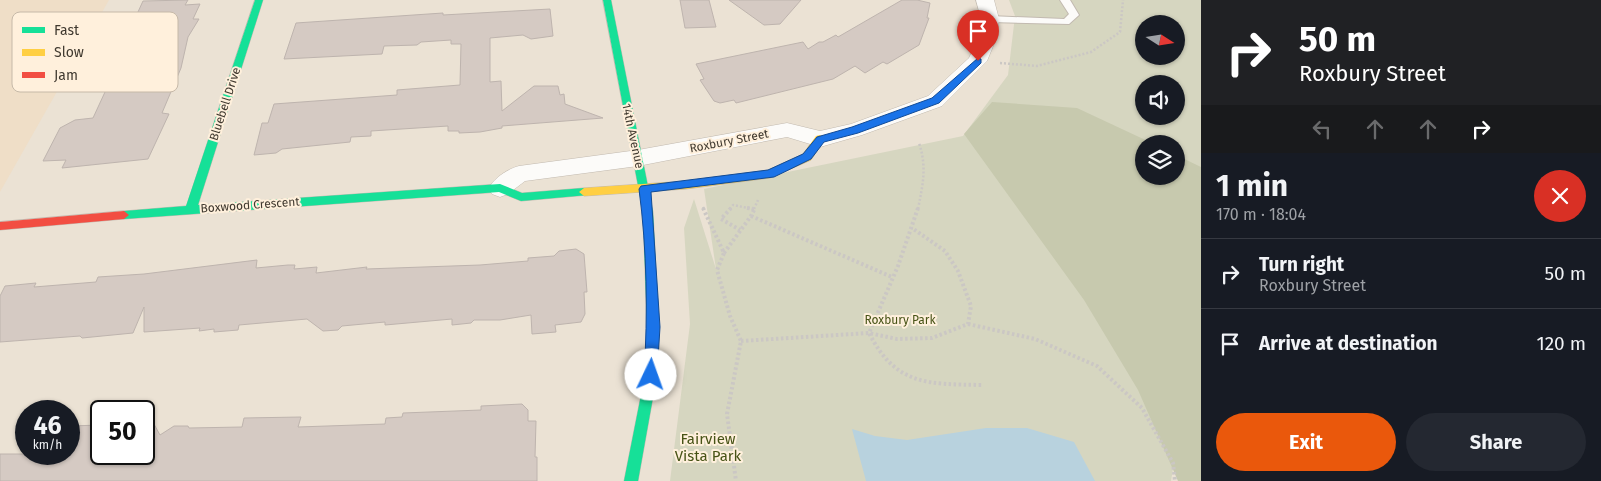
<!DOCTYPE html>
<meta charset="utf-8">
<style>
body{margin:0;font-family:"Fira Sans",sans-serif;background:#242831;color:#f1f3f6;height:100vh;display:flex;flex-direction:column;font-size:19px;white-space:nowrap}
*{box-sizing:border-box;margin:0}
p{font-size:16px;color:#9ea1a6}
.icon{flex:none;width:28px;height:28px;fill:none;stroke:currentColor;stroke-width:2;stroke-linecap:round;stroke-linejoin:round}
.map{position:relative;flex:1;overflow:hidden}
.side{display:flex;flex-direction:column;background:#171b24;width:400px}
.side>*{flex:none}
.banner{background:#202124;color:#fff;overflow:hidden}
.needle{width:32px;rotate:102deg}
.fabs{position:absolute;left:1135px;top:15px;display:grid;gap:10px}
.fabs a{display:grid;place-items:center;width:50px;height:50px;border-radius:50%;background:#171b24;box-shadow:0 1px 4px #0004;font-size:25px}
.speed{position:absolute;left:15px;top:400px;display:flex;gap:10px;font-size:25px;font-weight:700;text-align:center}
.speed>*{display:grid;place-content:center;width:65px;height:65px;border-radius:50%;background:#171b24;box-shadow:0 1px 4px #0004;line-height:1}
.speed small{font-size:12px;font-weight:400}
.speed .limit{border:2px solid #111;border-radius:8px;background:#fff;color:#111}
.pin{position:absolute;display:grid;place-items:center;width:42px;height:42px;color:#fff;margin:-51px -21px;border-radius:50% 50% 50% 0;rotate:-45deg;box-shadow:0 0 5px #0007}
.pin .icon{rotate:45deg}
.me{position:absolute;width:55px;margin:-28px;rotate:3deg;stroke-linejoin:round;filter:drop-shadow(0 0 4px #0008)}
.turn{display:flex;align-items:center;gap:18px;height:105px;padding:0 15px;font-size:22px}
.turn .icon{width:65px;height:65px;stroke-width:2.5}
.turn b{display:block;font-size:35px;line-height:42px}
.lanes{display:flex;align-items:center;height:48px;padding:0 15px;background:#0003;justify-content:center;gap:25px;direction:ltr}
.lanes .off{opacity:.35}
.round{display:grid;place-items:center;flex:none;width:52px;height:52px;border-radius:26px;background:#242831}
.overview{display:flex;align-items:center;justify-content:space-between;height:85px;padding:0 15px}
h1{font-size:30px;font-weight:700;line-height:38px}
.action{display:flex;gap:10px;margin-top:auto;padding:10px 15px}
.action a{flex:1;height:58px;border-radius:30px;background:#ea580c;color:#fff;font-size:20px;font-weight:700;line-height:58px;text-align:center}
.action a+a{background:#242831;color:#f1f3f6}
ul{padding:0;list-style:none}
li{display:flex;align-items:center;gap:15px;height:70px;padding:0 15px;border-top:1px solid #363941}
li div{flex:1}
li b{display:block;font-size:19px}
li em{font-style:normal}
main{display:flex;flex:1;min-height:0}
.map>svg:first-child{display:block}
.built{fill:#efdec7}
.green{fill:#d6d6c0;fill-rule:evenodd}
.forest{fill:#c7c9ae}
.water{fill:#b8d2de}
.building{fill:#d5cac3;stroke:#beb4ae}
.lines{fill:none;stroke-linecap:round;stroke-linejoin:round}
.lane-casing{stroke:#c2bab0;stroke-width:2}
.street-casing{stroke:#c2bab0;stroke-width:1}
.fast-casing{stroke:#c2bab0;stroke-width:1}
.slow-casing{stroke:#c2bab0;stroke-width:1}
.jam-casing{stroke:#c2bab0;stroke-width:1}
.path-far1{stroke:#cbc7c4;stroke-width:2.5;stroke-dasharray:2 2;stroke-linecap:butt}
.path{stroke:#cbc7c4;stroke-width:4;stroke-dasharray:2.5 2.5;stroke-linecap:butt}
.lane{fill:#fcfbf9;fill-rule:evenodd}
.street{fill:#fcfbf9;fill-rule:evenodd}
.fast{fill:#16e098;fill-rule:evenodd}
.slow{fill:#ffcf43;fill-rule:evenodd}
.jam{fill:#f24e42;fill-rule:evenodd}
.route{fill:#1a73e8;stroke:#114b97}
.labels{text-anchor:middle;stroke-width:4;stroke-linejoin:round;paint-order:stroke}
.street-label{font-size:12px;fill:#40392f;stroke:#fff0dc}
.park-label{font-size:12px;fill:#475316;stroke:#fff0dc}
.near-park-label{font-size:15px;fill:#475316;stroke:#fff0dc}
.key{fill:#fff0dc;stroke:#c6b9a8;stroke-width:1}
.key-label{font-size:14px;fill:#40392f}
</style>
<main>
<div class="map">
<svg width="1201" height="481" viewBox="0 0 1201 481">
<rect width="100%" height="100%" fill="#ebe2d4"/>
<polygon class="built" points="0,0 109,0 0,192"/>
<path class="green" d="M1009,0H1201V426L1174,463L1171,481H670L690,324L684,228L694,199L716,269L704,189L963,136L1008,75L1015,16ZM1144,24H1176V56H1144ZM1144,84H1176V116H1144ZM1144,144H1176V176H1144Z"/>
<polygon class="forest" points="992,102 1077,108 1154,144 1144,144 1144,176 1176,176 1176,155 1201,167 1201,481 1178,481 1138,390 1084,300 964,134"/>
<polygon class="water" points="986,428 1027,428 1074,442 1095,481 866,481 852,429 875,436 907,440"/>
<g class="building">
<polygon points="188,0 185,5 200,4 193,19 199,19 188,37 181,68 162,113 169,114 148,159 62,168 66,160 43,161 60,128 75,120 93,118 105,92 97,85 108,80 129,37 127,36 143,1"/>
<polygon points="680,0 709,0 716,27 685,28"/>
<polygon points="729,0 801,0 780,24 764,25"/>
<polygon points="902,0 917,0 930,3 927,18 929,18 919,45 887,64 883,62 865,73 855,66 833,79 736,103 734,100 720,103 714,101 700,80 704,79 696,64 803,42 808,49 819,42 823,42 836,35 838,37"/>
<polygon points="550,9 553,36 531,39 523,35 490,38 490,82 501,81 502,111 534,86 558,86 560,95 564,94 565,104 603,118 502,126 502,128 480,132 459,133 459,131 448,131 448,126 371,131 371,136 351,137 350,142 282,149 276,153 254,155 262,123 268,123 274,104 397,95 397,90 460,85 461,44 451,44 451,40 421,42 417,45 384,46 382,54 284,59 296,23 443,13 443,15"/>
<polygon points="576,249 584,254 587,292 584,292 585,314 581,322 555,325 556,332 532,334 531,315 500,320 474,320 471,323 452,325 452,319 385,325 385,322 342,326 338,330 323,331 307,319 239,325 238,330 214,332 214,329 199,331 200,328 144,332 144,307 133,333 82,338 80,336 0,342 0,296 5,286 36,283 34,287 96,282 98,277 144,274 257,260 256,268 288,265 295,265 294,269 317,267 316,273 367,267 366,269 480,265 528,261 528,258 554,256 559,251"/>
<polygon points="522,404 528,410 528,421 536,421 535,457 537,457 537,481 0,481 0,454 69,454 69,426 101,425 101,454 144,454 144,406 160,435 174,426 188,426 189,428 242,427 244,418 301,417 298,427 385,424 386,418 402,417 403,413 481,410 481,406"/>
</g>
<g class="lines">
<g class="lane-casing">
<polygon id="lane" points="1060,0 1070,0 1079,15 1069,24 990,22 985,19 990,16 1064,19 1069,14"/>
</g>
<g class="street-casing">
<path id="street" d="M976,0H994L999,19L996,39L987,61L942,106L862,135L820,147L787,137L638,166L525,181L508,194L500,197L492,194L489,188C495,177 508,169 519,166L638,150L787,123L820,131L851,124L928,96L969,58L978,39L981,19Z"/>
</g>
<g class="fast-casing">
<g id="fast">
<polygon points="255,0 263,0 198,205 500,184 522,193 584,188 589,192 588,195 521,201 499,192 124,219 120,218 119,215 124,211 186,206"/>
<polygon points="603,0 611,0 653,212 659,327 657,375 638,481 624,481 645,375 647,327 643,212"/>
</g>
</g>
<g class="slow-casing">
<polygon id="slow" points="820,135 825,139 811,160 770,178 686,189 584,196 579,192 584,188 686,181 768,170 803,154 816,136"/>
</g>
<g class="jam-casing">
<polygon id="jam" points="124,211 129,215 124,219 0,230 0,222"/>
</g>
<g class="path-far1">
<polyline points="1000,63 1037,66 1091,52 1120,32 1123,0"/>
<polyline points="703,207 704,209"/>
<polyline points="730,209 733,205 753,209"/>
<polyline points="754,209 758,200"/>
<path d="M918,209C923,184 927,167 919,143"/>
</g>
<g class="path">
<polyline points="703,208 724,253 717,270 730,316 741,341 727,414 736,481"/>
<polyline points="731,208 721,219 740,230"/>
<polyline points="747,208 754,209"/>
<path d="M918,208L898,266L869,333C896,386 928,384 982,385"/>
<polyline points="751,216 892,277"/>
<polyline points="724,253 751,216 755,208"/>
<polyline points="968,324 1035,339 1097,366 1142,408 1173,463 1175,481"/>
<polyline points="741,341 869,333 897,339 932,338 968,324 971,306 958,271 945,251 912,228"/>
</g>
<use href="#lane" class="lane"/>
<use href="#street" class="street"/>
<use href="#fast" class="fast"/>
<use href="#slow" class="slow"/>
<use href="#jam" class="jam"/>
</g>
<path class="route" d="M978,58L981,59V63L939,103L858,133L824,142L811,159L774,177L651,192L660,327L657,375L655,379L651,381L646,379L644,375C648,313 647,250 639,189L641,186L768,170L803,154L817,137L852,127L932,98Z"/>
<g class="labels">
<g class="street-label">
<text transform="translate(225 104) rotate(-72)" y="4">Bluebell Drive</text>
<text transform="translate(633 136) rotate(78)" y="4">14th Avenue</text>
<text transform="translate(729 141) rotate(-11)" y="4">Roxbury Street</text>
<text transform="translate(250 205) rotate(-4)" y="4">Boxwood Crescent</text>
</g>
<g class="park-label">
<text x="900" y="324">Roxbury Park</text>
</g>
<g class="near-park-label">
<text x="708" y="444">Fairview<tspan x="708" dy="17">Vista Park</tspan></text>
</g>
</g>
<rect x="12" y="12" width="166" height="80" rx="8" class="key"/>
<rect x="22" y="27" width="23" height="6" fill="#16e098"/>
<rect x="22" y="49" width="23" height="7" fill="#ffcf43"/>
<rect x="22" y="72" width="23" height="6" fill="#f24e42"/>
<g class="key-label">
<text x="54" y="35">Fast</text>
<text x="54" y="57">Slow</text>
<text x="54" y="80">Jam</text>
</g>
</svg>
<div class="fabs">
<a><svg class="needle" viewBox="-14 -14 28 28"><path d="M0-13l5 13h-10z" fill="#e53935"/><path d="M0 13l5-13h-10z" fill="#9ea1a6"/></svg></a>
<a><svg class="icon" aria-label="sound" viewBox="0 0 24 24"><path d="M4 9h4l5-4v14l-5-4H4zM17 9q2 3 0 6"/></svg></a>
<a><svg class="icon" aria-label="layers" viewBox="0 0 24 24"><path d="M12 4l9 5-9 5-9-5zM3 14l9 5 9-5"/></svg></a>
</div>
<div class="speed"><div>46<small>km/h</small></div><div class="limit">50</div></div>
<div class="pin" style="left:978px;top:61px;background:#d93025"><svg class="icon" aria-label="arrive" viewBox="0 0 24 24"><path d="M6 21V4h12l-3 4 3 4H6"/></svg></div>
<svg class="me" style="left:651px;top:375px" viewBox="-20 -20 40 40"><circle r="19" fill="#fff"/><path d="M0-13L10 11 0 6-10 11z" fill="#1a73e8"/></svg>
</div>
<section class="side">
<div class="banner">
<div class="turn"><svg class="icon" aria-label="right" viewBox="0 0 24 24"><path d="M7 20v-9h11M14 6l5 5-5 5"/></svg><div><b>50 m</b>Roxbury Street</div></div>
<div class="lanes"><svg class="icon off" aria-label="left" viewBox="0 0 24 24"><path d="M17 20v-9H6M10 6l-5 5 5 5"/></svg><svg class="icon off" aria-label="ahead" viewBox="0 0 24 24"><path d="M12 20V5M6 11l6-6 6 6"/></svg><svg class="icon off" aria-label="ahead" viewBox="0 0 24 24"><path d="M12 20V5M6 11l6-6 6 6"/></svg><svg class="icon" aria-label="right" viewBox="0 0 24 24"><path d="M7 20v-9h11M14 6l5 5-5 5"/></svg></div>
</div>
<div class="overview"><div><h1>1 min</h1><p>170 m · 18:04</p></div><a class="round" style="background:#d93025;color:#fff"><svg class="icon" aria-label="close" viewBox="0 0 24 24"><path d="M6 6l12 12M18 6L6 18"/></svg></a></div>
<ul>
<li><svg class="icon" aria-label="right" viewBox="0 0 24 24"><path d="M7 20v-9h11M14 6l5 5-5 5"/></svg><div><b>Turn right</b><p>Roxbury Street</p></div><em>50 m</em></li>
<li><svg class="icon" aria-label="arrive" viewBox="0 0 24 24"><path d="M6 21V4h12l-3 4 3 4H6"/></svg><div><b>Arrive at destination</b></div><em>120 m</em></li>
</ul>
<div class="action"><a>Exit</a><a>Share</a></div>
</section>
</main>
